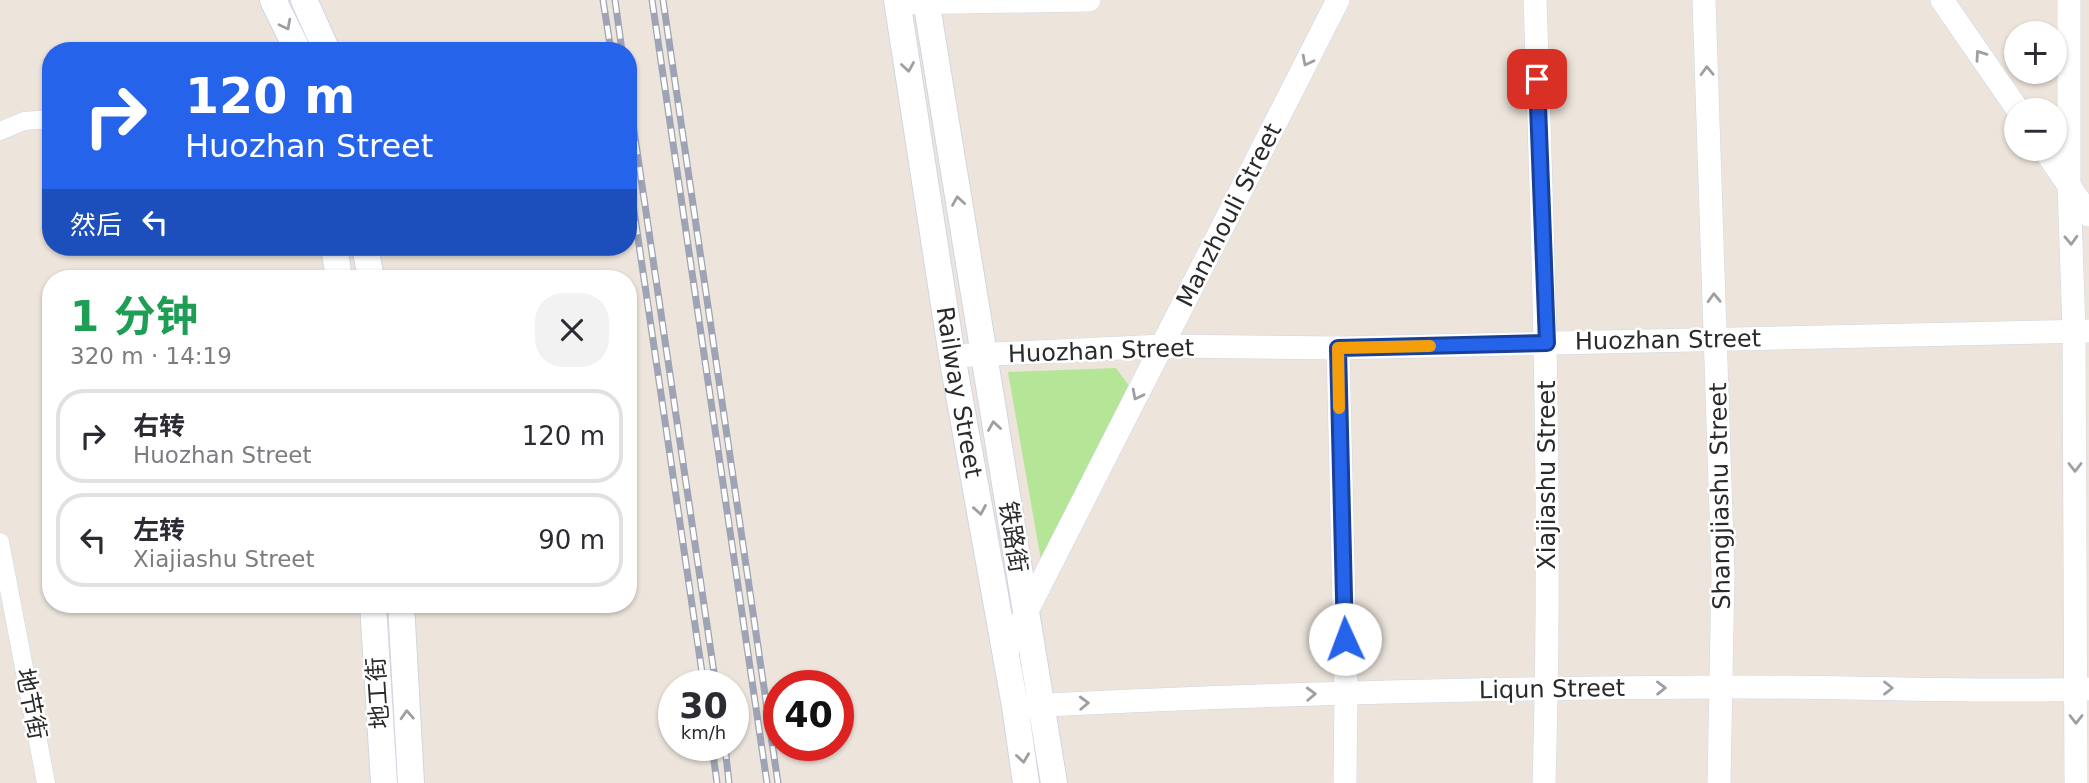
<!DOCTYPE html>
<html lang="zh">
<meta charset="utf-8">
<style>
body{margin:0;font-family:"DejaVu Sans","Noto Sans SC",sans-serif;background:#f2f2f3;color:#2b2b33;height:100vh;display:flex;flex-direction:column;font-size:26px;white-space:nowrap}
*{box-sizing:border-box;margin:0}
p{font-size:23px;color:#7c7c81}
.icon{flex:none;width:38px;height:38px;fill:none;stroke:currentColor;stroke-width:2;stroke-linecap:round;stroke-linejoin:round}
.map{position:relative;flex:1;overflow:hidden}
.panel{position:absolute;left:42px;top:270px;width:595px;height:343px;display:flex;flex-direction:column;background:#fff;border-radius:28px;box-shadow:0 2px 5px #0004}
.panel>*{flex:none}
.banner{position:absolute;left:42px;top:42px;width:595px;height:214px;border-radius:28px;box-shadow:0 2px 5px #0004;background:#2563eb;color:#fff;overflow:hidden}
.fabs{position:absolute;left:2004px;top:21px;display:grid;gap:14px}
.fabs a{display:grid;place-items:center;width:63px;height:63px;border-radius:50%;background:#fff;box-shadow:0 2px 5px #0004;font-size:35px}
.speed{position:absolute;left:658px;top:670px;display:flex;gap:14px;font-size:35px;font-weight:700;text-align:center}
.speed>*{display:grid;place-content:center;width:91px;height:91px;border-radius:50%;background:#fff;box-shadow:0 2px 5px #0004;line-height:1}
.speed small{font-size:18px;font-weight:400}
.speed .limit{border:10px solid #d22;background:#fff;color:#111}
.pin{position:absolute;display:grid;place-items:center;width:60px;height:60px;color:#fff;margin:-30px;border-radius:14px;box-shadow:0 4px 10px #0006}
.me{position:absolute;width:77px;margin:-38px;rotate:358deg;stroke-linejoin:round;filter:drop-shadow(0 0 5px #0008)}
.turn{display:flex;align-items:center;gap:24px;height:147px;padding:0 28px;font-size:32px}
.turn .icon{width:91px;height:91px;stroke-width:2.5}
.turn b{display:block;font-size:49px;line-height:60px}
.then{display:flex;align-items:center;height:66px;padding:0 28px;background:#0003;gap:14px;font-size:26px}
.round{display:grid;place-items:center;flex:none;width:74px;height:74px;border-radius:28px;background:#f2f2f3}
.head{display:flex;align-items:center;justify-content:space-between;height:119px;padding:0 28px}
h1{font-size:42px;font-weight:700;line-height:52px;color:#1e9e55}
ul{padding:0;list-style:none}
li{display:flex;align-items:center;gap:21px;height:94px;margin:0 14px 10px;padding:0 14px;border:4px solid #e1e1e2;border-radius:28px}
li div{flex:1}
li b{display:block;font-size:26px}
li em{font-style:normal}
.map>svg:first-child{display:block}
.green{fill:#b5e596}
.lines{fill:none;stroke-linecap:round;stroke-linejoin:round}
.minor-casing{stroke:#d1d5e3;stroke-width:19}
.tertiary-casing{stroke:#d1d5e3;stroke-width:24}
.secondary-casing{stroke:#d1d5e3;stroke-width:28}
.minor{stroke:#fff;stroke-width:18}
.tertiary{stroke:#fff;stroke-width:23}
.secondary{stroke:#fff;stroke-width:26}
.rail-casing{stroke:#9ea3b5;stroke-width:7}
.rail{stroke:#fff;stroke-width:4.5;stroke-dasharray:13;stroke-linecap:butt}
.oneway{stroke:#9f9f9f}
.route-casing{stroke:#184099;stroke-width:18}
.route{stroke:#2563eb;stroke-width:12}
.slow{stroke:#f59e0b;stroke-width:12}
.labels{text-anchor:middle;stroke-width:5;stroke-linejoin:round;paint-order:stroke}
.street-label{font-size:24px;fill:#2a2a2a;stroke:#fff}
</style>
<div class="map">
<svg width="2089" height="783" viewBox="0 0 2089 783">
<rect width="100%" height="100%" fill="#ede5dc"/>
<polygon class="green" points="1116,368 1133,391 1042,566 1008,372"/>
<g class="lines">
<g class="minor-casing">
<g id="minor">
<polyline points="0,131 24,121 51,119"/>
<polyline points="0,542 46,783"/>
</g>
</g>
<g class="tertiary-casing">
<g id="tertiary">
<path d="M1535,0C1544,261 1552,522 1544,783"/>
<polyline points="1704,0 1723,574 1719,783"/>
<polyline points="1942,0 2018,110"/>
<polyline points="2069,0 2069,184 2074,331 2076,783"/>
<polyline points="898,3 1089,0"/>
<polyline points="2044,149 2089,215"/>
<polyline points="1338,348 1346,692 1345,783"/>
<polyline points="952,356 1162,346 1338,348 2089,331"/>
<polyline points="1005,654 1338,0"/>
<path d="M1026,706C1257,694 1489,688 1720,687C1843,686 1966,693 2089,689"/>
</g>
</g>
<g class="secondary-casing">
<g id="secondary">
<polyline points="273,0 298,51"/>
<polyline points="304,0 327,51"/>
<path id="s1" d="M897,0L952,356L1015,706L1026,783"/>
<polyline points="926,0 1054,783"/>
<polyline points="334,247 339,278"/>
<polyline points="365,247 371,278"/>
<polyline points="373,604 384,783"/>
<polyline points="401,604 411,783"/>
</g>
</g>
<use href="#minor" class="minor"/>
<use href="#tertiary" class="tertiary"/>
<use href="#secondary" class="secondary"/>
<g class="rail-casing">
<g id="rail">
<polyline points="603,0 611,51"/>
<polyline points="615,0 622,51"/>
<polyline points="652,0 767,783"/>
<polyline points="663,0 778,783"/>
<polyline points="628,90 716,686"/>
<polyline points="628,170 704,686"/>
<polyline points="712,746 717,783"/>
<polyline points="725,746 729,783"/>
</g>
</g>
<use href="#rail" class="rail"/>
</g>
<defs><path id="oneway-chevron" d="M-2-3.5L2.5 0L-2 3.5" fill="none" stroke-width="1.6" stroke-linecap="round" stroke-linejoin="round" transform="scale(1.75)"/></defs>
<g class="oneway">
<use href="#oneway-chevron" transform="translate(286 25) rotate(63)"/>
<use href="#oneway-chevron" transform="translate(1980 55) rotate(-125)"/>
<use href="#oneway-chevron" transform="translate(1307 61) rotate(117)"/>
<use href="#oneway-chevron" transform="translate(908 67) rotate(81)"/>
<use href="#oneway-chevron" transform="translate(1707 71) rotate(-92)"/>
<use href="#oneway-chevron" transform="translate(958 201) rotate(-99)"/>
<use href="#oneway-chevron" transform="translate(2071 240) rotate(88)"/>
<use href="#oneway-chevron" transform="translate(1714 298) rotate(-92)"/>
<use href="#oneway-chevron" transform="translate(1137 395) rotate(117)"/>
<use href="#oneway-chevron" transform="translate(994 426) rotate(-99)"/>
<use href="#oneway-chevron" transform="translate(2075 467) rotate(90)"/>
<use href="#oneway-chevron" transform="translate(980 510) rotate(80)"/>
<use href="#oneway-chevron" transform="translate(1661 688) rotate(-1)"/>
<use href="#oneway-chevron" transform="translate(1888 688)"/>
<use href="#oneway-chevron" transform="translate(1311 694) rotate(-2)"/>
<use href="#oneway-chevron" transform="translate(1084 703) rotate(-2)"/>
<use href="#oneway-chevron" transform="translate(407 715) rotate(-93)"/>
<use href="#oneway-chevron" transform="translate(2076 719) rotate(90)"/>
<use href="#oneway-chevron" transform="translate(1023 758) rotate(82)"/>
</g>
<g class="lines">
<g class="route-casing">
<polyline id="route" points="1345,639 1338,348 1547,343 1537,79"/>
</g>
<use href="#route" class="route"/>
<polyline class="slow" points="1339,408 1338,348 1430,346"/>
</g>
<g class="labels">
<g class="street-label">
<text transform="translate(1229 215) rotate(-63)" y="8">Manzhouli Street</text>
<text transform="translate(1668 340) rotate(-1)" y="8">Huozhan Street</text>
<text transform="translate(1101 351) rotate(-2)" y="8">Huozhan Street</text>
<text dy="8" stroke="none"><textPath href="#s1" startOffset="397">Railway Street</textPath></text>
<text transform="translate(1547 475) rotate(-90)" y="8">Xiajiashu Street</text>
<text transform="translate(1720 496) rotate(-91)" y="8">Shangjiashu Street</text>
<text transform="translate(1013 537) rotate(81)" y="8">铁路街</text>
<text transform="translate(1552 689) rotate(-1)" y="8">Liqun Street</text>
<text transform="translate(378 693) rotate(-94)" y="8">地工街</text>
<text transform="translate(31 704) rotate(79)" y="8">地节街</text>
</g>
</g>
</svg>
<div class="fabs">
<a>+</a>
<a>−</a>
</div>
<div class="speed"><div>30<small>km/h</small></div><div class="limit">40</div></div>
<div class="pin" style="left:1537px;top:79px;background:#d93025"><svg class="icon" aria-label="arrive" viewBox="0 0 24 24"><path d="M6 21V4h12l-3 4 3 4H6"/></svg></div>
<svg class="me" style="left:1345px;top:639px" viewBox="-20 -20 40 40"><circle r="19" fill="#fff"/><path d="M0-13L10 11 0 6-10 11z" fill="#2563eb"/></svg>
<div class="banner">
<div class="turn"><svg class="icon" aria-label="right" viewBox="0 0 24 24"><path d="M7 20v-9h11M14 6l5 5-5 5"/></svg><div><b>120 m</b>Huozhan Street</div></div>
<div class="then">然后<svg class="icon" aria-label="left" viewBox="0 0 24 24"><path d="M17 20v-9H6M10 6l-5 5 5 5"/></svg></div>
</div>
<section class="panel">
<div class="head"><div><h1>1 分钟</h1><p>320 m · 14:19</p></div><a class="round"><svg class="icon" aria-label="close" viewBox="0 0 24 24"><path d="M6 6l12 12M18 6L6 18"/></svg></a></div>
<ul>
<li><svg class="icon" aria-label="right" viewBox="0 0 24 24"><path d="M7 20v-9h11M14 6l5 5-5 5"/></svg><div><b>右转</b><p>Huozhan Street</p></div><em>120 m</em></li>
<li><svg class="icon" aria-label="left" viewBox="0 0 24 24"><path d="M17 20v-9H6M10 6l-5 5 5 5"/></svg><div><b>左转</b><p>Xiajiashu Street</p></div><em>90 m</em></li>
</ul>
</section>
</div>
